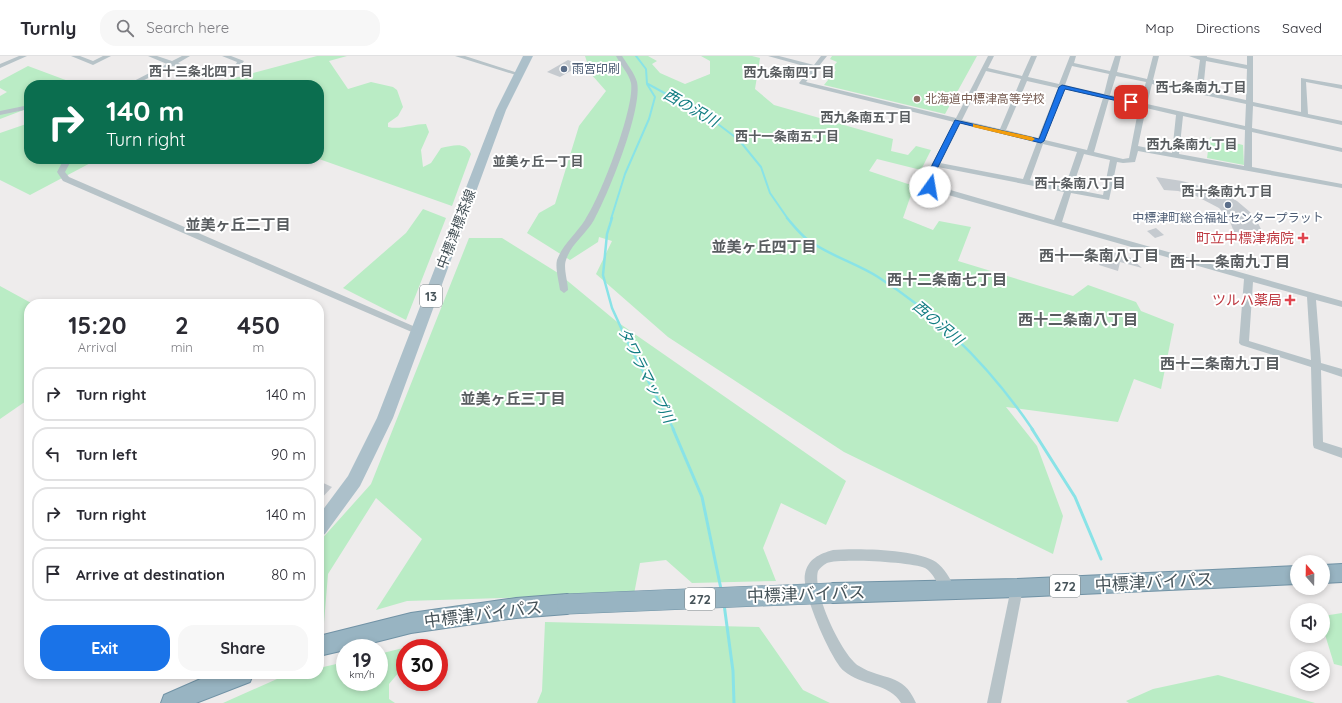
<!DOCTYPE html>
<meta charset="utf-8">
<style>
body{margin:0;font-family:Quicksand,"Noto Sans JP",sans-serif;background:#f7f7f7;color:#2b2b33;height:100vh;display:flex;flex-direction:column;font-size:15px;white-space:nowrap}
*{box-sizing:border-box;margin:0}
p{font-size:13px;color:#7c7c81}
.icon{flex:none;width:22px;height:22px;fill:none;stroke:currentColor;stroke-width:2;stroke-linecap:round;stroke-linejoin:round}
.map{position:relative;flex:1;overflow:hidden}
.details{position:absolute;left:24px;top:243px;width:300px;height:380px;display:flex;flex-direction:column;background:#fff;border-radius:16px;box-shadow:0 2px 6px #0003}
.details>*{flex:none}
.banner{position:absolute;left:24px;top:24px;width:300px;height:84px;border-radius:16px;box-shadow:0 2px 6px #0003;background:#0b6e4f;color:#fff;overflow:hidden}
.needle{width:26px;rotate:340deg}
.tools{position:absolute;left:1290px;top:499px;display:grid;gap:8px}
.tools a{display:grid;place-items:center;width:40px;height:40px;border-radius:50%;background:#fff;box-shadow:0 2px 6px #0003;font-size:20px}
.speed{position:absolute;left:336px;top:583px;display:flex;gap:8px;font-size:20px;font-weight:700;text-align:center}
.speed>*{display:grid;place-content:center;width:52px;height:52px;border-radius:50%;background:#fff;box-shadow:0 2px 6px #0003;line-height:1}
.speed small{font-size:10px;font-weight:400}
.speed .limit{border:6px solid #d22;background:#fff;color:#111}
.pin{position:absolute;display:grid;place-items:center;width:34px;height:34px;color:#fff;margin:-17px;border-radius:8px;box-shadow:0 2px 6px #0006}
.me{position:absolute;width:44px;margin:-22px;rotate:13deg;stroke-linejoin:round;filter:drop-shadow(0 0 3px #0008)}
.turn{display:flex;align-items:center;gap:14px;height:84px;padding:0 16px;font-size:18px}
.turn .icon{width:52px;height:52px;stroke-width:2.5}
.turn b{display:block;font-size:28px;line-height:34px}
.eta{display:flex;justify-content:space-evenly;align-items:center;height:68px;text-align:center}
.eta b{font-size:24px;font-weight:800;line-height:28px}
.button{display:flex;gap:8px;margin-top:auto;padding:8px 16px}
.button a{flex:1;height:46px;border-radius:16px;background:#1a73e8;color:#fff;font-size:16px;font-weight:800;line-height:46px;text-align:center}
.button a+a{background:#f7f7f7;color:#2b2b33}
ul{padding:0;list-style:none}
li{display:flex;align-items:center;gap:12px;height:54px;margin:0 8px 6px;padding:0 8px;border:2px solid #e1e1e2;border-radius:16px}
li div{flex:1}
li b{display:block;font-size:15px}
li em{font-style:normal}
header{display:flex;align-items:center;gap:24px;box-sizing:border-box;height:56px;padding:0 20px;background:#fff;border-bottom:1px solid #e1e1e2}
header strong{font-size:19px}
nav{display:flex;gap:22px;margin-inline-start:auto;font-size:14px}
.search{width:280px;height:36px;background:#f7f7f7;display:flex;align-items:center;gap:10px;box-sizing:border-box;padding:0 14px;border-radius:16px;color:#7c7c81;font-size:15px}
.map>svg:first-child{display:block}
.green{fill:#baecc5}
.lines{fill:none;stroke-linecap:round;stroke-linejoin:round}
.stream-far2{stroke:#89e3e7;stroke-width:2}
.stream-far1{stroke:#89e3e7;stroke-width:2.5}
.stream{stroke:#89e3e7;stroke-width:3}
.building{fill:#c5cacf}
.trunk-casing{stroke:#7092a5;stroke-width:2}
.minor{fill:#b7c3c8;fill-rule:evenodd}
.primary{fill:#acc0ca;fill-rule:evenodd}
.trunk{fill:#98b4c2;fill-rule:evenodd}
.trunk-bridge-casing{stroke:#7092a5;stroke-width:21;stroke-linecap:butt}
.trunk-bridge{stroke:#98b4c2;stroke-width:20}
.route{fill:#1a73e8;stroke:#114b97}
.slow{fill:#f59e0b}
.service-dot{fill:#5c6f8a;stroke:#fff;stroke-width:1.5}
.education-dot{fill:#8d6e63;stroke:#fff;stroke-width:1.5}
.health-dot{fill:#e0444e;stroke:#fff;stroke-width:1.5}
.labels{text-anchor:middle;stroke-width:4;stroke-linejoin:round;paint-order:stroke}
.far-service-label{font-size:12px;fill:#4e5e75;stroke:#fff;text-anchor:start}
.far-education-label{font-size:12px;fill:#785e54;stroke:#fff;text-anchor:start}
.far-neighbourhood-label{font-size:13px;font-weight:bold;fill:#595d60;stroke:#fff}
.shield{fill:#fff;stroke:#7d868a;stroke-width:1}
.shield-label{font-size:13px;font-weight:bold;fill:#455258}
.street-label{font-size:14px;fill:#455258;stroke:#fff}
.health-label{font-size:14px;fill:#be3a42;stroke:#fff;text-anchor:end}
.water-label{font-size:15px;font-style:italic;fill:#127d82;stroke:#fff}
.neighbourhood-label{font-size:15px;font-weight:bold;fill:#595d60;stroke:#fff}
.near-street-label{font-size:17px;fill:#455258;stroke:#fff}
</style>
<header>
<strong>Turnly</strong>
<div class="search"><svg class="icon" aria-label="search" viewBox="0 0 24 24"><circle cx="10" cy="10" r="6"/><path d="M15 15l6 6"/></svg>Search here</div>
<nav><a>Map</a><a>Directions</a><a>Saved</a></nav>
</header>
<div class="map">
<svg width="1342" height="647" viewBox="0 0 1342 647">
<rect width="100%" height="100%" fill="#eeecec"/>
<g class="green">
<path d="M317,0H347L329,5L348,33L371,26L393,31L397,34L403,51L398,60L388,67V71C401,74 413,68 426,68L429,76L421,94L423,111L431,107L441,92C453,90 465,85 471,98L452,150L319,103V29H208Z"/>
<polygon points="585,0 648,0 657,5 652,8 660,17 685,28 710,18 710,5 701,0 752,0 760,2 755,33 774,49 893,83 891,95 908,99 916,90 931,94 921,114 877,103 869,115 914,130 903,162 933,174 939,165 971,171 958,205 1073,240 1088,229 1136,246 1141,255 1174,268 1161,333 1134,323 1118,366 1006,351 1037,390 1063,460 1053,498 844,396 668,281 596,218 612,185 599,181 598,186 570,204 527,177 539,157 555,148 579,70 606,35 591,18"/>
<polygon points="832,0 977,0 945,58 824,29 836,14 832,12 837,6 830,3"/>
<polygon points="28,10 79,29 29,29 29,52 0,63 0,40 7,36 0,32 0,25"/>
<polygon points="29,67 29,103 98,103 30,139 0,124 0,77"/>
<polygon points="1210,81 1243,89 1244,109 1207,102"/>
<polygon points="423,153 446,162 406,264 343,232 406,177"/>
<polygon points="469,182 502,182 558,217 616,265 846,425 826,469 781,447 763,492 776,525 692,527 666,504 640,507 634,538 407,545 376,554 422,483 376,442 328,518 324,567 319,568 319,486 371,428"/>
<polygon points="0,230 33,248 29,248 29,343 0,363"/>
<polygon points="1342,557 1342,610 1334,608 1323,572 1323,560"/>
<polygon points="545,566 759,571 803,634 830,647 537,647 542,635"/>
<polygon points="407,591 405,592 405,609 389,628 389,643 395,647 223,647 277,623 296,618 319,618 319,612 345,606 345,626 379,626 379,598"/>
<polygon points="1218,619 1315,647 1129,647 1126,645 1153,633"/>
</g>
<g class="lines">
<g class="stream-far2">
<polyline points="648,28 710,62 739,84 761,111 770,137 788,163"/>
<polyline points="611,163 625,118 649,63 655,41 647,28 646,13 636,0"/>
</g>
<g class="stream-far1">
<polyline points="612,162 607,178 603,219 612,252 628,287 674,374"/>
<path d="M787,162C794,170 800,178 808,184C830,200 856,207 878,221C941,261 991,312 1033,374"/>
</g>
<g class="stream">
<polyline points="673,373 702,441 721,533"/>
<polyline points="1032,373 1075,441 1101,503"/>
<polyline points="724,548 733,615 734,647"/>
</g>
</g>
<g class="building">
<polygon points="568,4 581,9 560,21 547,16"/>
<polygon points="1156,121 1182,125 1221,136 1237,145 1250,156 1258,167 1263,177 1247,174 1248,179 1234,176 1229,163 1219,152 1196,140 1178,135 1164,134"/>
<polygon points="1156,172 1164,179 1155,182 1147,175"/>
<polygon points="1103,193 1131,202 1142,212 1120,206 1118,215 1099,209"/>
<polygon points="319,425 332,431 319,445"/>
</g>
<g class="lines">
<g class="trunk-casing">
<g id="trunk">
<polygon points="1342,508 1342,526 1323,527 1323,509"/>
<polygon points="1297,510 1297,528 1017,541 833,547 826,544 823,537 826,530 833,527 1017,523"/>
<polygon points="567,538 574,541 577,548 574,555 567,558 516,562 411,577 352,592 345,592 345,594 319,600 319,580 411,557 516,542"/>
<polygon points="212,618 253,618 250,626 196,647 161,647 164,639"/>
</g>
</g>
<g class="minor">
<polygon points="19,0 27,0 0,12 0,8"/>
<polygon points="71,0 80,0 93,5 103,0 111,0 93,9"/>
<polygon points="148,0 157,0 172,5 182,0 190,0 178,7 200,15 236,8 237,6 222,0 231,0 244,5 240,10 200,19 173,10 134,29 126,29 167,8"/>
<polygon points="455,0 465,0 521,18 516,19"/>
<path d="M616,0H622C627,8 635,18 637,26C643,53 608,139 594,164C586,178 571,188 566,204C563,212 568,226 568,234L564,237L560,234C559,226 555,212 557,204C563,188 576,178 585,164C600,142 635,52 631,27C629,18 620,8 616,0Z"/>
<path d="M768,0H779L814,9L821,0H827L806,26L956,62L988,0H994L988,12L1022,20L1031,0H1037L1028,21L1059,28L1070,0H1076L1074,7L1110,15L1115,0H1121L1117,16L1147,23L1153,0H1159L1153,24L1196,33L1200,4L1189,0H1207V1L1247,9V0H1253V46L1301,56V22L1342,29V33L1306,26L1308,58L1342,65V69L1253,50L1252,72L1342,92V96L1252,76V111L1342,128V132L1138,95L1135,106L1123,107L1117,106L1109,144L1071,137L1062,166L1342,245V251L1316,244L1321,307L1342,313V321L1321,314L1323,386L1342,392V402L1314,392L1313,389L1311,311L1241,289L1239,287L1244,223L927,133L923,126L924,123L954,66L800,28L799,27L811,12ZM1206,5L1247,13L1246,44L1203,35ZM1072,10L1109,18L1104,38L1065,29ZM986,15L1021,23L1000,73L962,64ZM1116,20L1146,26L1140,46L1110,39ZM1027,25L1058,32L1038,82L1006,74ZM1152,28L1246,48L1245,70L1147,48ZM1064,33L1103,42L1087,94L1045,84ZM1109,43L1139,50L1129,102L1123,103L1094,96ZM1146,52L1176,59L1172,97L1138,90ZM1183,60L1245,74L1244,110L1179,98ZM960,67L1037,86L1023,123L940,107ZM1043,88L1077,96L1065,131L1030,124ZM1084,98L1110,104L1103,139L1072,133ZM938,111L1064,136L1054,164L933,129L931,126ZM1253,226L1307,241L1311,304L1249,285Z"/>
<polygon points="29,49 29,53 0,59 0,55"/>
<polygon points="64,103 72,103 65,116 69,121 420,273 422,275 417,278 414,277 63,125 57,116"/>
<path d="M833,494C856,492 917,493 936,506C944,512 951,523 955,533L953,537L949,539C938,535 936,518 925,512C912,506 840,502 827,507C823,509 820,512 818,515C812,535 842,600 859,610C883,625 903,616 916,647H901C890,627 861,630 844,615C831,604 801,535 805,518C808,503 819,498 833,494Z"/>
<polygon points="1017,526 1021,528 1023,532 1001,647 987,647 1011,532 1013,528"/>
</g>
<polygon class="primary" points="523,0 533,0 506,54 393,362 360,430 325,478 319,480 319,459 348,420 377,362 496,54"/>
<use href="#trunk" class="trunk"/>
<g class="trunk-bridge-casing">
<polyline id="trunk-bridge" points="567,548 833,537"/>
</g>
<use href="#trunk-bridge" class="trunk-bridge"/>
</g>
<polygon class="route" points="1062,29 1134,46 1131,48 1065,33 1044,85 1041,87 960,67 932,123 931,126 933,131 930,133 927,132 924,126 925,123 955,64 1039,83 1059,31"/>
<polygon class="slow" points="973,68 1032,81 1035,83 1032,85 973,71"/>
<g class="service-dot">
<circle cx="564" cy="13" r="4"/>
<circle cx="1228" cy="149" r="4"/>
</g>
<circle class="education-dot" cx="917" cy="43" r="4"/>
<g class="health-dot">
<path d="M1301 176h4v4h4v4h-4v4h-4v-4h-4v-4h4z"/>
<path d="M1288 238h4v4h4v4h-4v4h-4v-4h-4v-4h4z"/>
</g>
<g class="labels">
<g class="far-service-label">
<text x="572" y="17">雨宮印刷</text>
<text x="1228" y="166" text-anchor="middle">中標津町総合福祉センタープラット</text>
</g>
<g class="far-education-label">
<text x="925" y="47">北海道中標津高等学校</text>
</g>
<g class="far-neighbourhood-label">
<text x="201" y="20">西十三条北四丁目</text>
<text x="789" y="21">西九条南四丁目</text>
<text x="1201" y="36">西七条南九丁目</text>
<text x="866" y="66">西九条南五丁目</text>
<text x="787" y="85">西十一条南五丁目</text>
<text x="1192" y="93">西九条南九丁目</text>
<text x="538" y="110">並美ヶ丘一丁目</text>
<text x="1080" y="132">西十条南八丁目</text>
<text x="1227" y="140">西十条南九丁目</text>
</g>
<g class="shield">
<rect x="420" y="229" width="22" height="22" rx="3"/>
<rect x="1050" y="519" width="30" height="22" rx="3"/>
<rect x="685" y="532" width="30" height="22" rx="3"/>
</g>
<g class="shield-label">
<text x="431" y="245">13</text>
<text x="1065" y="535">272</text>
<text x="700" y="548">272</text>
</g>
<g class="street-label">
<text transform="translate(456 173) rotate(-69)" y="5">中標津標茶線</text>
</g>
<g class="health-label">
<text x="1294" y="187">町立中標津病院</text>
<text x="1282" y="249">ツルハ薬局</text>
</g>
<g class="water-label">
<text transform="translate(691 52) rotate(30)" y="5">西の沢川</text>
<text transform="translate(938 267) rotate(40)" y="5">西の沢川</text>
<text transform="translate(646 319) rotate(63)" y="5">タワラマップ川</text>
</g>
<g class="neighbourhood-label">
<text x="238" y="174">並美ヶ丘二丁目</text>
<text x="764" y="196">並美ヶ丘四丁目</text>
<text x="1099" y="205">西十一条南八丁目</text>
<text x="1230" y="211">西十一条南九丁目</text>
<text x="947" y="229">西十二条南七丁目</text>
<text x="1078" y="269">西十二条南八丁目</text>
<text x="1220" y="313">西十二条南九丁目</text>
<text x="513" y="348">並美ヶ丘三丁目</text>
</g>
<g class="near-street-label">
<text transform="translate(1154 526) rotate(-3)" y="6">中標津バイパス</text>
<text transform="translate(806 538) rotate(-2)" y="6">中標津バイパス</text>
<text transform="translate(483 558) rotate(-7)" y="6">中標津バイパス</text>
</g>
</g>
</svg>
<div class="tools">
<a><svg class="needle" viewBox="-14 -14 28 28"><path d="M0-13l5 13h-10z" fill="#e53935"/><path d="M0 13l5-13h-10z" fill="#7c7c81"/></svg></a>
<a><svg class="icon" aria-label="sound" viewBox="0 0 24 24"><path d="M4 9h4l5-4v14l-5-4H4zM17 9q2 3 0 6"/></svg></a>
<a><svg class="icon" aria-label="layers" viewBox="0 0 24 24"><path d="M12 4l9 5-9 5-9-5zM3 14l9 5 9-5"/></svg></a>
</div>
<div class="speed"><div>19<small>km/h</small></div><div class="limit">30</div></div>
<div class="pin" style="left:1131px;top:46px;background:#d93025"><svg class="icon" aria-label="arrive" viewBox="0 0 24 24"><path d="M6 21V4h12l-3 4 3 4H6"/></svg></div>
<svg class="me" style="left:930px;top:131px" viewBox="-20 -20 40 40"><circle r="19" fill="#fff"/><path d="M0-13L10 11 0 6-10 11z" fill="#1a73e8"/></svg>
<div class="banner">
<div class="turn"><svg class="icon" aria-label="right" viewBox="0 0 24 24"><path d="M7 20v-9h11M14 6l5 5-5 5"/></svg><div><b>140 m</b>Turn right</div></div>
</div>
<section class="details">
<div class="eta">
<div><b>15:20</b><p>Arrival</p></div>
<div><b>2</b><p>min</p></div>
<div><b>450</b><p>m</p></div>
</div>
<ul>
<li><svg class="icon" aria-label="right" viewBox="0 0 24 24"><path d="M7 20v-9h11M14 6l5 5-5 5"/></svg><div><b>Turn right</b></div><em>140 m</em></li>
<li><svg class="icon" aria-label="left" viewBox="0 0 24 24"><path d="M17 20v-9H6M10 6l-5 5 5 5"/></svg><div><b>Turn left</b></div><em>90 m</em></li>
<li><svg class="icon" aria-label="right" viewBox="0 0 24 24"><path d="M7 20v-9h11M14 6l5 5-5 5"/></svg><div><b>Turn right</b></div><em>140 m</em></li>
<li><svg class="icon" aria-label="arrive" viewBox="0 0 24 24"><path d="M6 21V4h12l-3 4 3 4H6"/></svg><div><b>Arrive at destination</b></div><em>80 m</em></li>
</ul>
<div class="button"><a>Exit</a><a>Share</a></div>
</section>
</div>
